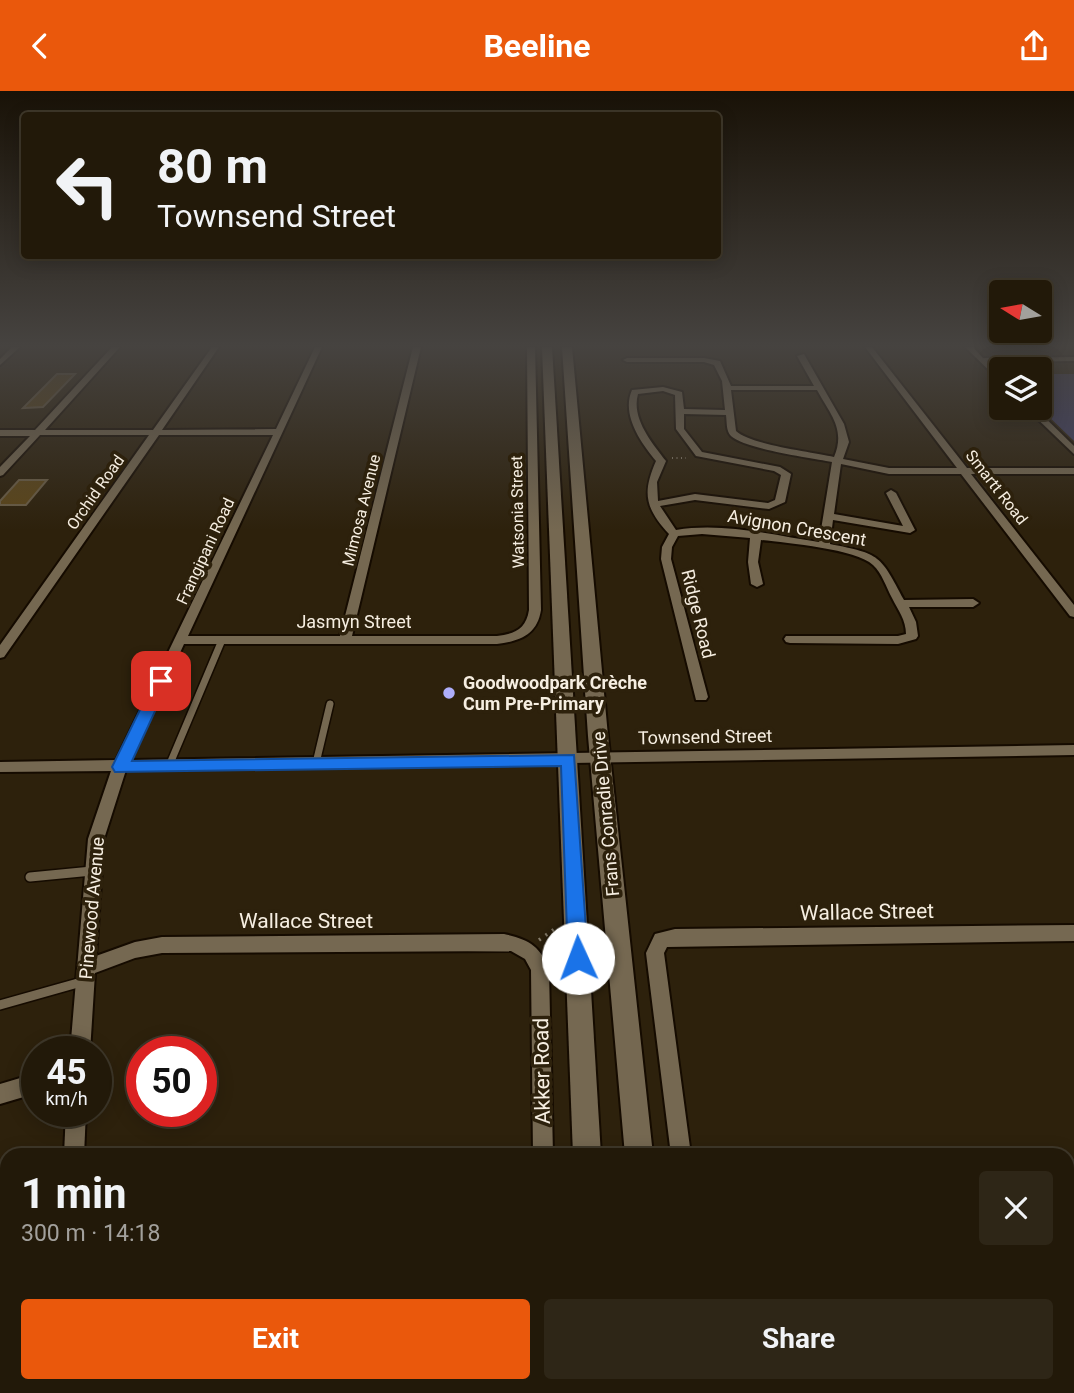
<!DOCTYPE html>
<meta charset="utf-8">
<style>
body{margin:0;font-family:Roboto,sans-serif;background:#2e2617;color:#f1f3f6;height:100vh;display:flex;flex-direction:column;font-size:26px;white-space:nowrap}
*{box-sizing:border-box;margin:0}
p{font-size:23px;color:#a2a09c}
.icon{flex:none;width:38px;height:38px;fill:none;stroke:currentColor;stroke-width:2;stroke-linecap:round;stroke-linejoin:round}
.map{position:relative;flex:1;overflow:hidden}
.side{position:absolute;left:0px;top:1057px;width:1074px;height:245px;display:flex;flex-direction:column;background:#221909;border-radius:21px 21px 0 0;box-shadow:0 4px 18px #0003,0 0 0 2px #3f382a}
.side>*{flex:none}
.hud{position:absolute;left:21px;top:21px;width:700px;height:147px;border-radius:7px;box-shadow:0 4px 18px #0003,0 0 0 2px #3f382a;background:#221909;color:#f1f3f6;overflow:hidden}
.needle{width:46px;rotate:281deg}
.fabs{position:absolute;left:989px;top:189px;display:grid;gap:14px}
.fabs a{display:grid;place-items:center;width:63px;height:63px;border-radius:7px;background:#221909;box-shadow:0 4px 18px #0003,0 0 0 2px #3f382a;font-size:35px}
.speed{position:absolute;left:21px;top:945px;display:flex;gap:14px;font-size:35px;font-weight:700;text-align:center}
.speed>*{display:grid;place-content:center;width:91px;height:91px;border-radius:50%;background:#221909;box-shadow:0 4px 18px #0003,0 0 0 2px #3f382a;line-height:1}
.speed small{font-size:18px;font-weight:400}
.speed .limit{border:10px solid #d22;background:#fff;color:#111}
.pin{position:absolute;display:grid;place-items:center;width:60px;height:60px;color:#fff;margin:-30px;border-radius:14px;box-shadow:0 4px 10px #0006}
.me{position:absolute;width:77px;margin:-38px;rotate:358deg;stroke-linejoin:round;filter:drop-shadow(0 0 5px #0008)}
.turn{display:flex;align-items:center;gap:24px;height:147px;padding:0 21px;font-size:32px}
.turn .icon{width:91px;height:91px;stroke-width:2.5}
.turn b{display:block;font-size:49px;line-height:60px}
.round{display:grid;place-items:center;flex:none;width:74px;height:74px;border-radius:7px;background:#2e2617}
.summary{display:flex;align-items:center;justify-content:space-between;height:119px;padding:0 21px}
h1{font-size:42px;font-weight:700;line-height:52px}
.button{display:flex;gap:14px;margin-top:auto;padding:14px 21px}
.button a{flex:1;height:80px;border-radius:7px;background:#ea580c;color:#fff;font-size:28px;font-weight:700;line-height:80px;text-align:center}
.button a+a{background:#2e2617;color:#f1f3f6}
header{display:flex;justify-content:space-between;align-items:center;height:91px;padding:0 21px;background:#ea580c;color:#fff;font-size:32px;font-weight:700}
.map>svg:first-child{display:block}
.green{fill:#41416b}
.building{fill:#5b4519;stroke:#695c45;stroke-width:2}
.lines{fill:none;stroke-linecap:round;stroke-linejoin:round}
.service-far1-casing{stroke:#150b00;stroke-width:10}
.service-casing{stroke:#150b00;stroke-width:12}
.minor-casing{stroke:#150b00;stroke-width:4}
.secondary-casing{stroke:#150b00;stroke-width:4}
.path-far1{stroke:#897f6d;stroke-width:2;stroke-dasharray:1 3.5;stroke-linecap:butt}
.path{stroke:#897f6d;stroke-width:3.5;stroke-dasharray:2 6;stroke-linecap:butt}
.service-far1{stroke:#756851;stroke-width:7}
.service{stroke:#756851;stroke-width:9}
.minor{fill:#756851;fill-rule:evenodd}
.secondary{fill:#756851;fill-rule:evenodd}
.route{fill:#1a73e8;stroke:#114b97;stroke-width:2}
.poi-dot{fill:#aeaefb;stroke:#2d210c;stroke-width:2.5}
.labels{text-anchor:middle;stroke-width:7;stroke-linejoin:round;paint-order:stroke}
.far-street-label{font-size:16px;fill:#f6eee1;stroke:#2d210c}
.street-label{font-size:18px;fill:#f6eee1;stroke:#2d210c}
.poi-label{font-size:18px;font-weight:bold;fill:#f6eee1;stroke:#2d210c;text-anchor:start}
.near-street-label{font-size:21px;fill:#f6eee1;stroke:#2d210c}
</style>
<header><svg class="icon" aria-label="back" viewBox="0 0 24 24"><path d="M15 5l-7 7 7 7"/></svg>Beeline<svg class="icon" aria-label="share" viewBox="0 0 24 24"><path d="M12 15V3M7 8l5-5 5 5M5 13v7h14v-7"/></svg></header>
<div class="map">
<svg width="1074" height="1302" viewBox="0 0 1074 1302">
<rect width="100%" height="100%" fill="#2d210c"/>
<polygon class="green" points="1040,283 1074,283 1074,350 1040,317"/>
<g class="building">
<polygon points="57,283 75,283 43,316 23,317"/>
<polygon points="19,389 47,389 26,414 0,414 0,410"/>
</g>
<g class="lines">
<g class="service-far1-casing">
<g id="service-far1">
<polyline points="316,672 330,613"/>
<polyline points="169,675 222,549"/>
</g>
</g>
<g class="service-casing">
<g id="service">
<polyline points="30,786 92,780"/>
<polyline points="0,914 85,890"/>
</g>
</g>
<g class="minor-casing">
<g id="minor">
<polygon points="12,256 20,256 0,274 0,268"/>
<path d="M112,256H120L45,339H153L212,256H219L162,339L276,338L315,256H322L188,545H340L413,256H421L352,545H497C515,543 526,538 529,519L527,256H535L541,519C537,544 520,550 497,553H184L131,669L1074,654V664L126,679L104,748L96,865L135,851L162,846L504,843C528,848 541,855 549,879L553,1064H533L531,879L525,868L511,860L162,862L135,867L95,882L90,961H70L88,748L111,680L0,681V671L116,669L273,344H159L4,566L0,567V554L149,344H40L3,384L0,385V376L30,345H0V339H35Z"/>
<path d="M865,256H872L967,377H1074V383H971L1074,514V526L1070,525L961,383H889L841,373L834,423L903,435L886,402L891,399L896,402L915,439L910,442L833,429L830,453C881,463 880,464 904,509L973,508L979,512L973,516H909L916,531L918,545L916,548L898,553L790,552L786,551L784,548L786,545H898L906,543C906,529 898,519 892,507C886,496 882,482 873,474C856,458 786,452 761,449L758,471L763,493L757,496L751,493L748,471L750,447L702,443L678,445L672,456L671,468L708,606L706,609H696L661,468L662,456L669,443C645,417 642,402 656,370C641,352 621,324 632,299L663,296L682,301L684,318L725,319L722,290L714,274L704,271H627L623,269L627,267H704L720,270L731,295H814L797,265L804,263L844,333L849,351L843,368L889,377H957ZM731,299H817C830,323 846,338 834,366C812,361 751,354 736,340ZM663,300L675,304L676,338L696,365L774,380L781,384L775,409L768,412L695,403L658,410L657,391L666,370C652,352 631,327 638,303ZM684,323L726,324C727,332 726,340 731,345C745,358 811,367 832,371L819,451C774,444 722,431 676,439L660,415L695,409L769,418L785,411L791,383L780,376L702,361L684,338Z"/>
<polygon points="965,256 973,256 983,267 1074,266 1074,270 988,271 1001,285 1001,291"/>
<polygon points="1026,317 1035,317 1074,355 1074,363"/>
<polygon points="1074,834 1074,850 667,856 664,862 691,1064 671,1064 646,862 655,843 675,838"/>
<polygon points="37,982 37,1002 0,1013 0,993"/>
<polygon points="66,1020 86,1020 84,1064 64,1064"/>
<rect x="1068" y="1098" width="6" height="22"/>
<polygon points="14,1295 38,1295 36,1302 12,1302"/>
<rect x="532" y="1295" width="24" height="7"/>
</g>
</g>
<g class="secondary-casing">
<g id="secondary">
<polygon points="542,256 552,256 601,1064 573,1064"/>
<polygon points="562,256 572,256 608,645 653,1064 625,1064 588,645"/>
<rect x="581" y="1295" width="34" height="7"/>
<polygon points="644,1295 678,1295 679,1302 645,1302"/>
</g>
</g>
<polyline class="path-far1" points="672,367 686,367"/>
<polyline class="path" points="539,849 556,837"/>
<use href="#service-far1" class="service-far1"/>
<use href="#service" class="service"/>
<use href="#minor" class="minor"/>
<use href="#secondary" class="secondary"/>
</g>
<linearGradient id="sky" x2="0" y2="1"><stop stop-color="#191207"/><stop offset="0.58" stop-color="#464340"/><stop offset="1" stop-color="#464340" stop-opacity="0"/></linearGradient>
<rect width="1074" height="439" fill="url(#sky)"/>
<polygon class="route" points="161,585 169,590 132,670 574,664 588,867 585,873 578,876 571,873 568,867 561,675 115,681 112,676 154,590"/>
<circle class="poi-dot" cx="449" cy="602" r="7"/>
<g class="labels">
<g class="far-street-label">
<text transform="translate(997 396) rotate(52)" y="6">Smartt Road</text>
<text transform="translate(95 401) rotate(-55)" y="6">Orchid Road</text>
<text transform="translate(361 419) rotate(-76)" y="6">Mimosa Avenue</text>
<text transform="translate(517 421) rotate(-91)" y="6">Watsonia Street</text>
<text transform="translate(205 460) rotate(-65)" y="6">Frangipani Road</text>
</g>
<g class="street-label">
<text transform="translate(797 437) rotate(10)" y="6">Avignon Crescent</text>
<text transform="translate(698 523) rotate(76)" y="6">Ridge Road</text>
<text x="354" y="537">Jasmyn Street</text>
<text transform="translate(705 646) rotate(-1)" y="6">Townsend Street</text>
<text transform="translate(606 723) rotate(-95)" y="6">Frans Conradie Drive</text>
<text transform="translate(92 817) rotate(-85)" y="6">Pinewood Avenue</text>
</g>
<g class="poi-label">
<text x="463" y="598">Goodwoodpark Crèche<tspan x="463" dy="21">Cum Pre-Primary</tspan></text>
</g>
<g class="near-street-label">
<text transform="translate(867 821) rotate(-1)" y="7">Wallace Street</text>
<text x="306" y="837">Wallace Street</text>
<text transform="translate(542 980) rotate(-91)" y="7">Akker Road</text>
</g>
</g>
</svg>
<div class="fabs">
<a><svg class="needle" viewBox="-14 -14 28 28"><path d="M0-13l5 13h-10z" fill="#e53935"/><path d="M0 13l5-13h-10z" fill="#a2a09c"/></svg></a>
<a><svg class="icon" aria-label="layers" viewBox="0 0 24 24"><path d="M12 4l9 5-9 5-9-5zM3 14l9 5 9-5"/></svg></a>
</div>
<div class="speed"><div>45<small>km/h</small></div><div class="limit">50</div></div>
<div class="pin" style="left:161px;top:590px;background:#d93025"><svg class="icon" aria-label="arrive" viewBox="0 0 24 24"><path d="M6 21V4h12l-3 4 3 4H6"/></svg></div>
<svg class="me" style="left:578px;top:867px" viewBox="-20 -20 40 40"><circle r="19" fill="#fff"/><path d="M0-13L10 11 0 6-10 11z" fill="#1a73e8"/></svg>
<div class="hud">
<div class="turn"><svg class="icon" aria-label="left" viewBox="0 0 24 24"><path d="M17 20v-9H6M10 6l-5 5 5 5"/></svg><div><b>80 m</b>Townsend Street</div></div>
</div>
<section class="side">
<div class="summary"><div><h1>1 min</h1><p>300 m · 14:18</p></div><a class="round"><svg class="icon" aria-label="close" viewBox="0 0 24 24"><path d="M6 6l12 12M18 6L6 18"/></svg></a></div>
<div class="button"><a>Exit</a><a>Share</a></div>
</section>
</div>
